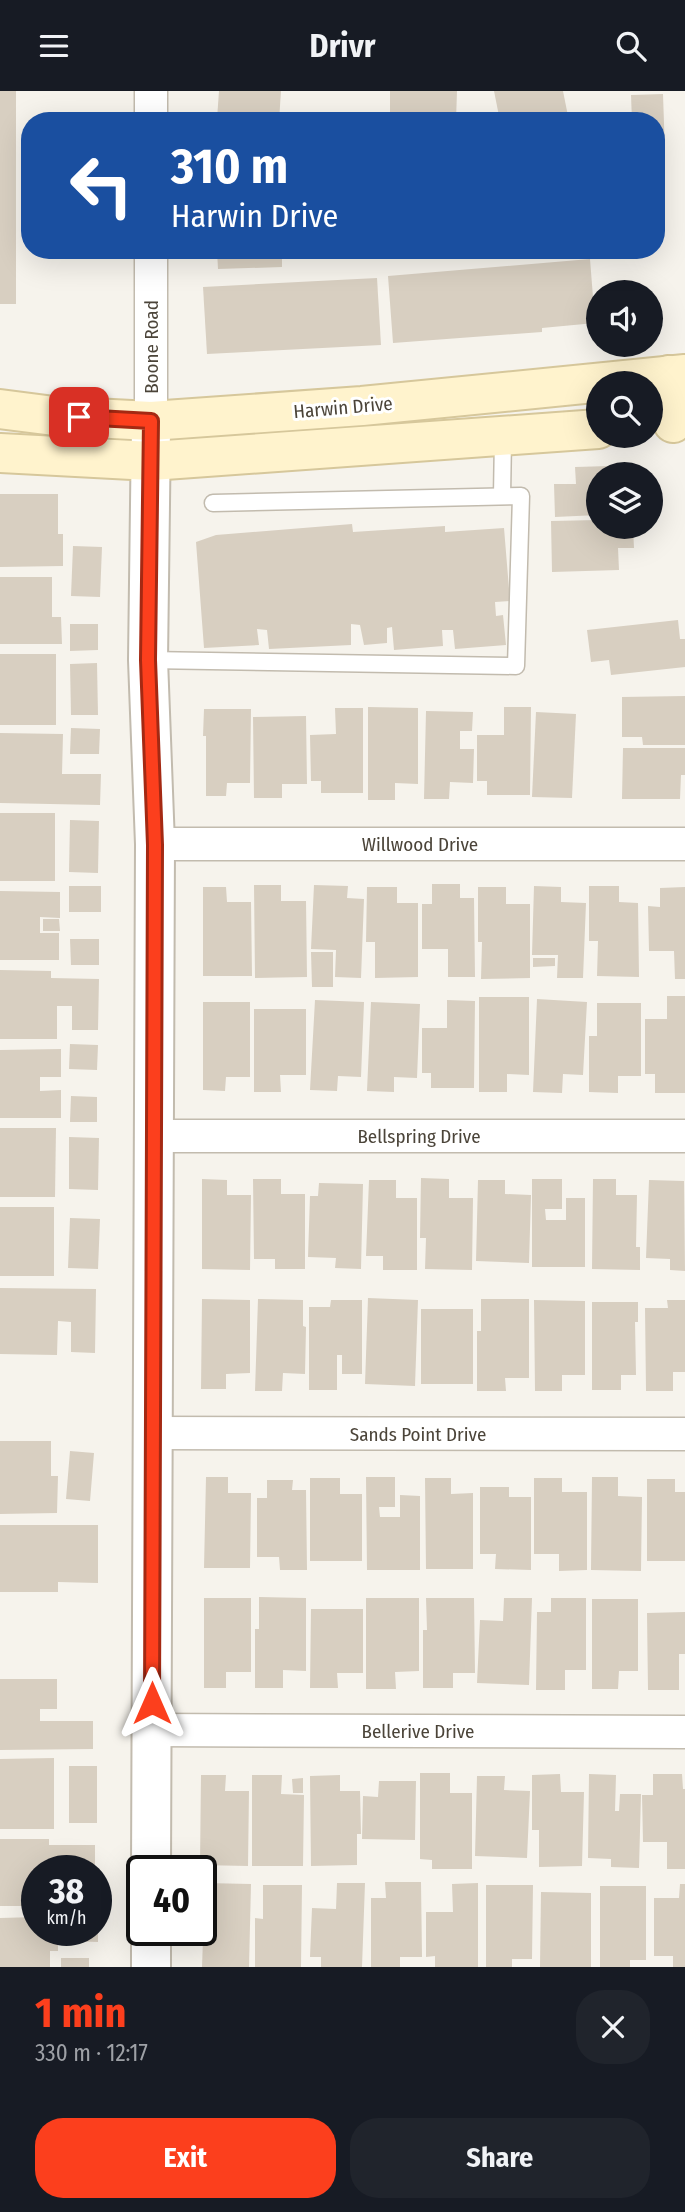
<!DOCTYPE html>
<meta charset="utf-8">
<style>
body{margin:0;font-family:"Fira Sans Condensed",sans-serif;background:#20242c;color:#f1f3f6;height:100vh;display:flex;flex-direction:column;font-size:26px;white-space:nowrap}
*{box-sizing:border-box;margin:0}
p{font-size:23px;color:#9ea1a6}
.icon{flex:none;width:38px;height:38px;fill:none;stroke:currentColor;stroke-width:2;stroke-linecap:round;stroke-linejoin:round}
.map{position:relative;height:1876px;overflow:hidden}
.details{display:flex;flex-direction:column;background:#171b24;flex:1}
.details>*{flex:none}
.banner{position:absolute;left:21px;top:21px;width:644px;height:147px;border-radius:28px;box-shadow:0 7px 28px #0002;background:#1a4fa0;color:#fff;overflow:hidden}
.fabs{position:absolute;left:586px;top:189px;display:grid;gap:14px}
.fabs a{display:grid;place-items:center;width:77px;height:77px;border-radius:50%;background:#171b24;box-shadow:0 7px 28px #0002;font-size:35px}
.speed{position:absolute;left:21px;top:1764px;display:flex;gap:14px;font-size:35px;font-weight:700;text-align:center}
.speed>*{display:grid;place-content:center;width:91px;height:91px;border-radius:50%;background:#171b24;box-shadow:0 7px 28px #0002;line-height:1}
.speed small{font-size:18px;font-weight:400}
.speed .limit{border:4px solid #111;border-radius:10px;background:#fff;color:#111}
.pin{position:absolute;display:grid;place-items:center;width:60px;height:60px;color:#fff;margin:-30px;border-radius:14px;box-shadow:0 4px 10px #0006}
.me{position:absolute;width:77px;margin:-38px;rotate:0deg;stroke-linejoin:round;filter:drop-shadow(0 0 5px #0008)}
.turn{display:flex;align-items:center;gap:24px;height:147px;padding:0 35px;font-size:32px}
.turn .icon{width:91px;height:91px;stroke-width:2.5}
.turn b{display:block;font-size:49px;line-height:60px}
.round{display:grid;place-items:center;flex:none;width:74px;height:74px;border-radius:28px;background:#20242c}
.headline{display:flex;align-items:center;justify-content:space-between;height:119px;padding:0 35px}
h1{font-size:42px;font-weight:700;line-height:52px;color:#fc3f1d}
.primary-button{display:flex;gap:14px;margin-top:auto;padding:14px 35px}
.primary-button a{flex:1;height:80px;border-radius:28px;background:#fc3f1d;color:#fff;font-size:28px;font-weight:700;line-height:80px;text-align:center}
.primary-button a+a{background:#20242c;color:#f1f3f6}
header{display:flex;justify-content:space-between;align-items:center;height:91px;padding:0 35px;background:#171b24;font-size:32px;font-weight:700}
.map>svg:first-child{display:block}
.building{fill:#d8cfc1}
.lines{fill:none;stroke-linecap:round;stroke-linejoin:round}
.service-casing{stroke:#c2bbae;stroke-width:19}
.minor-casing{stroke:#c2bbae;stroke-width:35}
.tertiary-casing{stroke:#c2bbae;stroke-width:42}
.secondary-casing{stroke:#d6c79b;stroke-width:42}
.service{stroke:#fff;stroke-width:16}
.minor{stroke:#fff;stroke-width:32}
.tertiary{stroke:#fff;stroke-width:38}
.secondary{stroke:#fff3cd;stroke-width:38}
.route-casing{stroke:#a42913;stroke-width:18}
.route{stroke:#fc3f1d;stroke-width:12}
.labels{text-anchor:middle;stroke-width:6;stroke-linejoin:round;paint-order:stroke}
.street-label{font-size:19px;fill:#4b4439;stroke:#fff}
</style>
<header><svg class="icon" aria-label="menu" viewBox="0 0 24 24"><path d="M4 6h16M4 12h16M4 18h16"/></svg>Drivr<svg class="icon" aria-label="search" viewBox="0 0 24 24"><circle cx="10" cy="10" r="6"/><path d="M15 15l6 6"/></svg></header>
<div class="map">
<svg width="685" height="1876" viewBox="0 0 685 1876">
<rect width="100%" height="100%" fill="#f6f3ec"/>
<g class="building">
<rect x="0" y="0" width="16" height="213"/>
<polygon points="219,0 281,0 279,30 217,28"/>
<polygon points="390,0 457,0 456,30 390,30"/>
<polygon points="494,0 563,0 569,30 500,30"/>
<polygon points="663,3 665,62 656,63 656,30 632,30 631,4"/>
<polygon points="217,159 282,159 282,176 218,178"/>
<polygon points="590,168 595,232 542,237 542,241 393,252 388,185"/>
<polygon points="377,187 381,254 207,263 203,196"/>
<polygon points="610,375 610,383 598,383 598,424 555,426 554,393 576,393 575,376"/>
<polygon points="0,403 58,403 58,443 63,443 63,475 0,476"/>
<polygon points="598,429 598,436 633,436 634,457 618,457 619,479 552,481 551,430"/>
<polygon points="352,433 353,441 445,435 445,441 504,437 510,510 495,511 496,525 503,524 506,554 455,558 453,539 442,539 443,555 394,559 392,536 387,537 387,552 364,554 360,534 351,533 351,554 269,558 267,539 257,538 259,554 204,557 196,451 216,444"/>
<polygon points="73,455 102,456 100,506 71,505"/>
<polygon points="0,486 52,486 52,526 61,526 62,553 0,553"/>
<polygon points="678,529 680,548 685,548 685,576 611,584 609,569 591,571 587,539"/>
<polygon points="70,533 98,533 98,559 70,560"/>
<rect x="0" y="563" width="56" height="71"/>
<polygon points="97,572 98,624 71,624 70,573"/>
<polygon points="685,605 685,654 643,654 642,646 622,646 622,606"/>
<polygon points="368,616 418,617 418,693 395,692 395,709 368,709"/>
<polygon points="504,616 531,616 530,704 487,704 487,690 477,690 477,644 504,644"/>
<polygon points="335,617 363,617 363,702 321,702 321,690 311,690 310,644 336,643"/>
<polygon points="204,618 251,618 250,692 227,692 226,705 206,705 206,645 203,645"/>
<polygon points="426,620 473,621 472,640 460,640 460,658 474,658 473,692 450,691 449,708 424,708"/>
<polygon points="536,621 576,623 572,707 532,706"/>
<polygon points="306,625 307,693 282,693 282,707 254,707 253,626"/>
<polygon points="71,637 100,638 99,663 70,663"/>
<polygon points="0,642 63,643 62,683 101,683 100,714 0,712"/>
<polygon points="623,657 685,657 685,684 681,684 680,708 622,708"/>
<rect x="0" y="722" width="55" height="68"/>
<polygon points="70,729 99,730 98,782 69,781"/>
<polygon points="432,793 460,793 460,807 474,807 475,886 448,886 448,858 422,858 422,813 432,813"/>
<polygon points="254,794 281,794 281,810 306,810 307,886 255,887"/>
<polygon points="314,794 348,795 347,807 364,808 361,887 335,886 336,859 311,858"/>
<rect x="69" y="795" width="32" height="26"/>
<polygon points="534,795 561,796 561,811 586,812 583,887 557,887 558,864 532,864"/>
<polygon points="589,795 619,795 619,811 638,812 639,886 597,885 598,850 589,850"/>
<polygon points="203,796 226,796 227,811 251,811 252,885 203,885"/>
<polygon points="367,796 397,796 397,812 418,812 418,886 375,887 375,851 366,851"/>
<polygon points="478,796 506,796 506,813 530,813 530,887 481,888 482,851 478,851"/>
<polygon points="685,796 685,888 675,888 674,860 649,860 648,815 660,816 660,797"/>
<polygon points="0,800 60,801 60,827 40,826 40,842 59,842 59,869 0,869"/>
<polygon points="43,828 59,828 60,840 43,840"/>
<polygon points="70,848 99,848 99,874 71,874"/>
<polygon points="311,861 333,861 333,896 312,896"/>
<polygon points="533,867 555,867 555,875 533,876"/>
<polygon points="0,879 51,880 51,887 99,888 98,939 72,939 72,915 57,915 57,948 0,948"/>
<polygon points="667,905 685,905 685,1002 655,1002 655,983 645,983 645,928 667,928"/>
<polygon points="479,906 529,906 529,984 507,983 507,1001 479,1001"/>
<polygon points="537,908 587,911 583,984 563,983 562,1002 533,1001"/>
<polygon points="315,909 364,911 361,986 338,985 337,1000 310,999"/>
<polygon points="447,909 475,910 474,997 431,997 431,982 422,982 422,937 447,937"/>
<polygon points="203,911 250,911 250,986 226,986 225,1000 203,999"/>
<polygon points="371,911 420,913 417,987 394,986 394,1001 367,1000"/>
<polygon points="597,912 641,912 641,985 618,985 618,1002 589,1001 589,945 597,945"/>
<polygon points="254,918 306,918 306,984 280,984 281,1001 254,1001"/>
<polygon points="70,953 98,954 97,979 69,978"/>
<polygon points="61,958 61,986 40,986 40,1000 61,999 61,1027 0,1027 0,959"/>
<polygon points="71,1005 97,1006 97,1031 70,1031"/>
<polygon points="0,1037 56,1037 55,1106 0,1106"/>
<polygon points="69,1046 99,1047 98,1099 69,1098"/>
<polygon points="421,1087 449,1088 449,1107 473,1107 472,1179 425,1178 426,1147 420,1147"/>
<polygon points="202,1088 227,1089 227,1104 251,1104 250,1179 202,1178"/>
<polygon points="253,1088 281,1088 281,1103 305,1103 305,1178 275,1178 275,1168 254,1168"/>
<polygon points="532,1088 562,1088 562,1118 545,1118 546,1129 566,1129 566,1107 585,1107 585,1176 532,1176"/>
<polygon points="593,1088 616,1088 616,1104 637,1104 636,1156 640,1156 640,1179 592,1178"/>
<polygon points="369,1089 396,1089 396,1107 417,1107 417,1179 383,1179 383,1165 366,1165"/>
<polygon points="478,1089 505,1089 505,1103 531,1104 529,1172 476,1170"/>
<polygon points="649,1089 684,1090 685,1180 670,1179 670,1168 646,1167"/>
<polygon points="319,1092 363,1093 361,1178 335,1177 336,1167 308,1166 310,1105 318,1105"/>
<rect x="0" y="1116" width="54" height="69"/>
<polygon points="70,1127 100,1128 98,1178 68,1177"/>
<polygon points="0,1197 96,1198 95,1262 71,1261 71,1231 58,1230 57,1264 0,1263"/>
<polygon points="368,1207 418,1209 415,1295 365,1293"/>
<polygon points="202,1208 250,1209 250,1282 226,1283 226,1298 201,1298"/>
<polygon points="258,1208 303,1209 303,1235 306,1236 305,1283 283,1282 282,1300 255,1300"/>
<polygon points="481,1208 529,1208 529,1287 505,1287 506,1300 477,1300 477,1240 481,1240"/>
<polygon points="331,1209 362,1209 362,1283 342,1283 342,1264 337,1264 337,1299 309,1299 309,1216 330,1216"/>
<polygon points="534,1209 585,1210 585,1284 562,1284 562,1300 535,1300"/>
<polygon points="667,1209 685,1209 685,1281 673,1281 673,1300 646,1300 645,1217 668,1217"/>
<polygon points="592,1211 638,1211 638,1231 635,1231 636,1284 621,1284 621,1299 592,1299"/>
<rect x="421" y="1218" width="52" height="75"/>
<polygon points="0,1350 51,1350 51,1385 58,1385 57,1422 0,1423"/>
<polygon points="70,1360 94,1362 90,1410 66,1408"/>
<polygon points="206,1386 228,1386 228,1402 251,1402 250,1477 204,1477"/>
<polygon points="366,1386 395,1386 395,1416 379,1416 380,1426 400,1426 400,1404 420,1405 420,1479 367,1479"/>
<polygon points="592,1386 618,1386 618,1405 642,1406 641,1480 591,1479"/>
<polygon points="310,1387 340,1387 340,1403 362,1403 362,1470 310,1470"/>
<polygon points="425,1387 451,1387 451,1403 473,1402 473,1478 426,1478"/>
<polygon points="534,1387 562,1387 562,1401 587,1401 587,1479 559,1480 559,1463 534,1463"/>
<polygon points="647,1388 675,1388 675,1401 685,1401 685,1470 647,1470"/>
<polygon points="267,1389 293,1389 292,1399 306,1399 307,1479 280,1479 279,1466 257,1466 257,1407 267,1407"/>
<polygon points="480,1396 509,1396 509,1406 531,1406 531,1479 495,1478 496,1463 480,1463"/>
<polygon points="0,1434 98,1434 98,1492 58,1491 58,1501 0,1501"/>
<polygon points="259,1506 306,1507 306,1580 283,1579 283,1597 255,1597 255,1538 259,1538"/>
<polygon points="204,1507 251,1507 251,1581 226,1581 226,1597 204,1597"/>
<polygon points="366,1507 419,1507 419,1580 395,1581 396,1598 366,1598"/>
<polygon points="426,1507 474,1507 475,1582 453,1582 453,1597 423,1597 423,1539 427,1539"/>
<polygon points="504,1507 532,1507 529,1594 477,1592 480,1529 503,1530"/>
<polygon points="551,1507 586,1507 586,1579 565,1579 565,1599 536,1599 537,1521 551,1521"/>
<polygon points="592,1508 638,1508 638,1580 619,1580 618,1598 592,1598"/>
<polygon points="311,1518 363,1518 363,1582 337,1582 338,1597 310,1597"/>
<polygon points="685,1521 685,1563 679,1563 679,1599 648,1599 647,1522"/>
<polygon points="0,1588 57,1588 57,1618 40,1618 40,1630 93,1630 93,1658 0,1659"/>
<polygon points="54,1667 54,1738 0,1738 0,1668"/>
<rect x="69" y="1675" width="28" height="57"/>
<polygon points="420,1682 450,1682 450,1702 472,1702 472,1778 432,1778 432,1769 420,1768"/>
<polygon points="560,1683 561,1701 584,1701 582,1775 539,1776 539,1739 532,1739 532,1684"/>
<polygon points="589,1683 616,1684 615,1720 619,1720 620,1703 641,1703 639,1777 611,1776 611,1768 588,1767"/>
<polygon points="653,1683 682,1683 683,1698 685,1698 685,1778 667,1778 667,1751 643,1751 642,1704 653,1704"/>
<polygon points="201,1684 226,1684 225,1700 249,1700 248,1775 200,1774"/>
<polygon points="252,1684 282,1684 281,1703 304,1704 303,1775 252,1775"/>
<polygon points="340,1684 340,1700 360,1700 361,1743 357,1743 357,1774 311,1775 310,1685"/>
<polygon points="477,1685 505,1685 504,1699 530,1700 527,1767 475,1765"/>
<polygon points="303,1687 303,1702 293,1702 292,1688"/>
<polygon points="379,1690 416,1690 415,1749 362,1748 363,1705 378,1706"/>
<polygon points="0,1748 49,1748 49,1754 95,1754 95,1780 37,1780 37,1815 0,1815"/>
<polygon points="385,1791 421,1791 422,1866 400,1866 400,1876 371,1876 371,1807 386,1807"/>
<polygon points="205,1792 251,1793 249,1876 202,1876"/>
<polygon points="337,1792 365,1792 362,1876 321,1876 321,1866 310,1866 312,1817 336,1818"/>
<polygon points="478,1792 478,1876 435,1876 435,1865 426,1866 426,1821 453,1821 452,1793"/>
<polygon points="680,1793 685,1793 685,1876 673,1876 673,1865 654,1865 654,1807 679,1807"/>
<polygon points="263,1794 302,1794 301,1876 255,1876 255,1827 263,1828"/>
<polygon points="486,1794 533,1794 532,1868 512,1868 512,1876 486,1876"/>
<polygon points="600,1795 646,1795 646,1869 630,1869 630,1876 600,1876"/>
<polygon points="541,1801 591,1802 591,1876 540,1876"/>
<polygon points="37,1826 37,1839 58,1839 58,1860 50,1860 50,1876 0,1876 0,1827"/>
<polygon points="70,1839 98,1839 98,1851 70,1850"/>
<rect x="61" y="1867" width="28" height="9"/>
</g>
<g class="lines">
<g class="service-casing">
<g id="service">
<polyline points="502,405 503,347"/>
<polyline points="148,569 516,575 521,405 213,412"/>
</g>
</g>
<g class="minor-casing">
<g id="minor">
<polyline points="151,30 151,0"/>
<polyline points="151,159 151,330"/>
<polyline points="155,753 685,753"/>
<polyline points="154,1045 685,1045"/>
<polyline points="152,1342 685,1343"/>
<polyline points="151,1639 685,1641"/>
</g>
</g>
<g class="tertiary-casing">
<g id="tertiary">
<polyline points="151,336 148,569 155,753 151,1780"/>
<polyline points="151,1876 151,1839"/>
</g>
</g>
<g class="secondary-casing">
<g id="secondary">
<polyline points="669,284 673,332"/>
<polyline points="0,318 54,325 151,330 362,315 685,283"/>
<polyline points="0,362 151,370 598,338"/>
</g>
</g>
<use href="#service" class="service"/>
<use href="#minor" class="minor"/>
<use href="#tertiary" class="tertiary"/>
<use href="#secondary" class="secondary"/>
</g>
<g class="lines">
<g class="route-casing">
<polyline id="route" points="79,326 151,330 148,569 155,754 152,1612"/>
</g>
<use href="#route" class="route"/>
</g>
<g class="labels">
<g class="street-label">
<text transform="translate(151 256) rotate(-90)" y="7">Boone Road</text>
<text transform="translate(343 316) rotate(-5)" y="7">Harwin Drive</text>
<text x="420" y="760">Willwood Drive</text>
<text x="419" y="1052">Bellspring Drive</text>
<text x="418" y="1350">Sands Point Drive</text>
<text x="418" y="1647">Bellerive Drive</text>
</g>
</g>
</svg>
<div class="fabs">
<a><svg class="icon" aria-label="sound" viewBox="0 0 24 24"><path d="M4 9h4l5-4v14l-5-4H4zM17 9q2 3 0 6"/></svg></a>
<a><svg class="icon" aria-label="search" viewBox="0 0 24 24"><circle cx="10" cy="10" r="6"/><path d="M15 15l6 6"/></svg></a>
<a><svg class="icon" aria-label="layers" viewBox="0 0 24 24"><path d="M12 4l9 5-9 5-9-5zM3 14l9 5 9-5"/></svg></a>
</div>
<div class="speed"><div>38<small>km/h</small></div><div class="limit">40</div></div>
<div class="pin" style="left:79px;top:326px;background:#d93025"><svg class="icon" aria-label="arrive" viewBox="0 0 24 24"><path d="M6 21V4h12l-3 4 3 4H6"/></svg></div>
<svg class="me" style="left:152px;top:1612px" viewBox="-20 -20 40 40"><path d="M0-17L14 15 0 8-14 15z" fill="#fc3f1d" stroke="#fff" stroke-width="4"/></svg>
<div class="banner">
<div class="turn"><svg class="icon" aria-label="left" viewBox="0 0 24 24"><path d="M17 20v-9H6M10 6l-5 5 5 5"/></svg><div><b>310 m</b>Harwin Drive</div></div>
</div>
</div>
<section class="details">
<div class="headline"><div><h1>1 min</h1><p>330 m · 12:17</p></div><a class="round"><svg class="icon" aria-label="close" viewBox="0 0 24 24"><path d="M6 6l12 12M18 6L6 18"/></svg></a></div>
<div class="primary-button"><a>Exit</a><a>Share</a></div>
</section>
